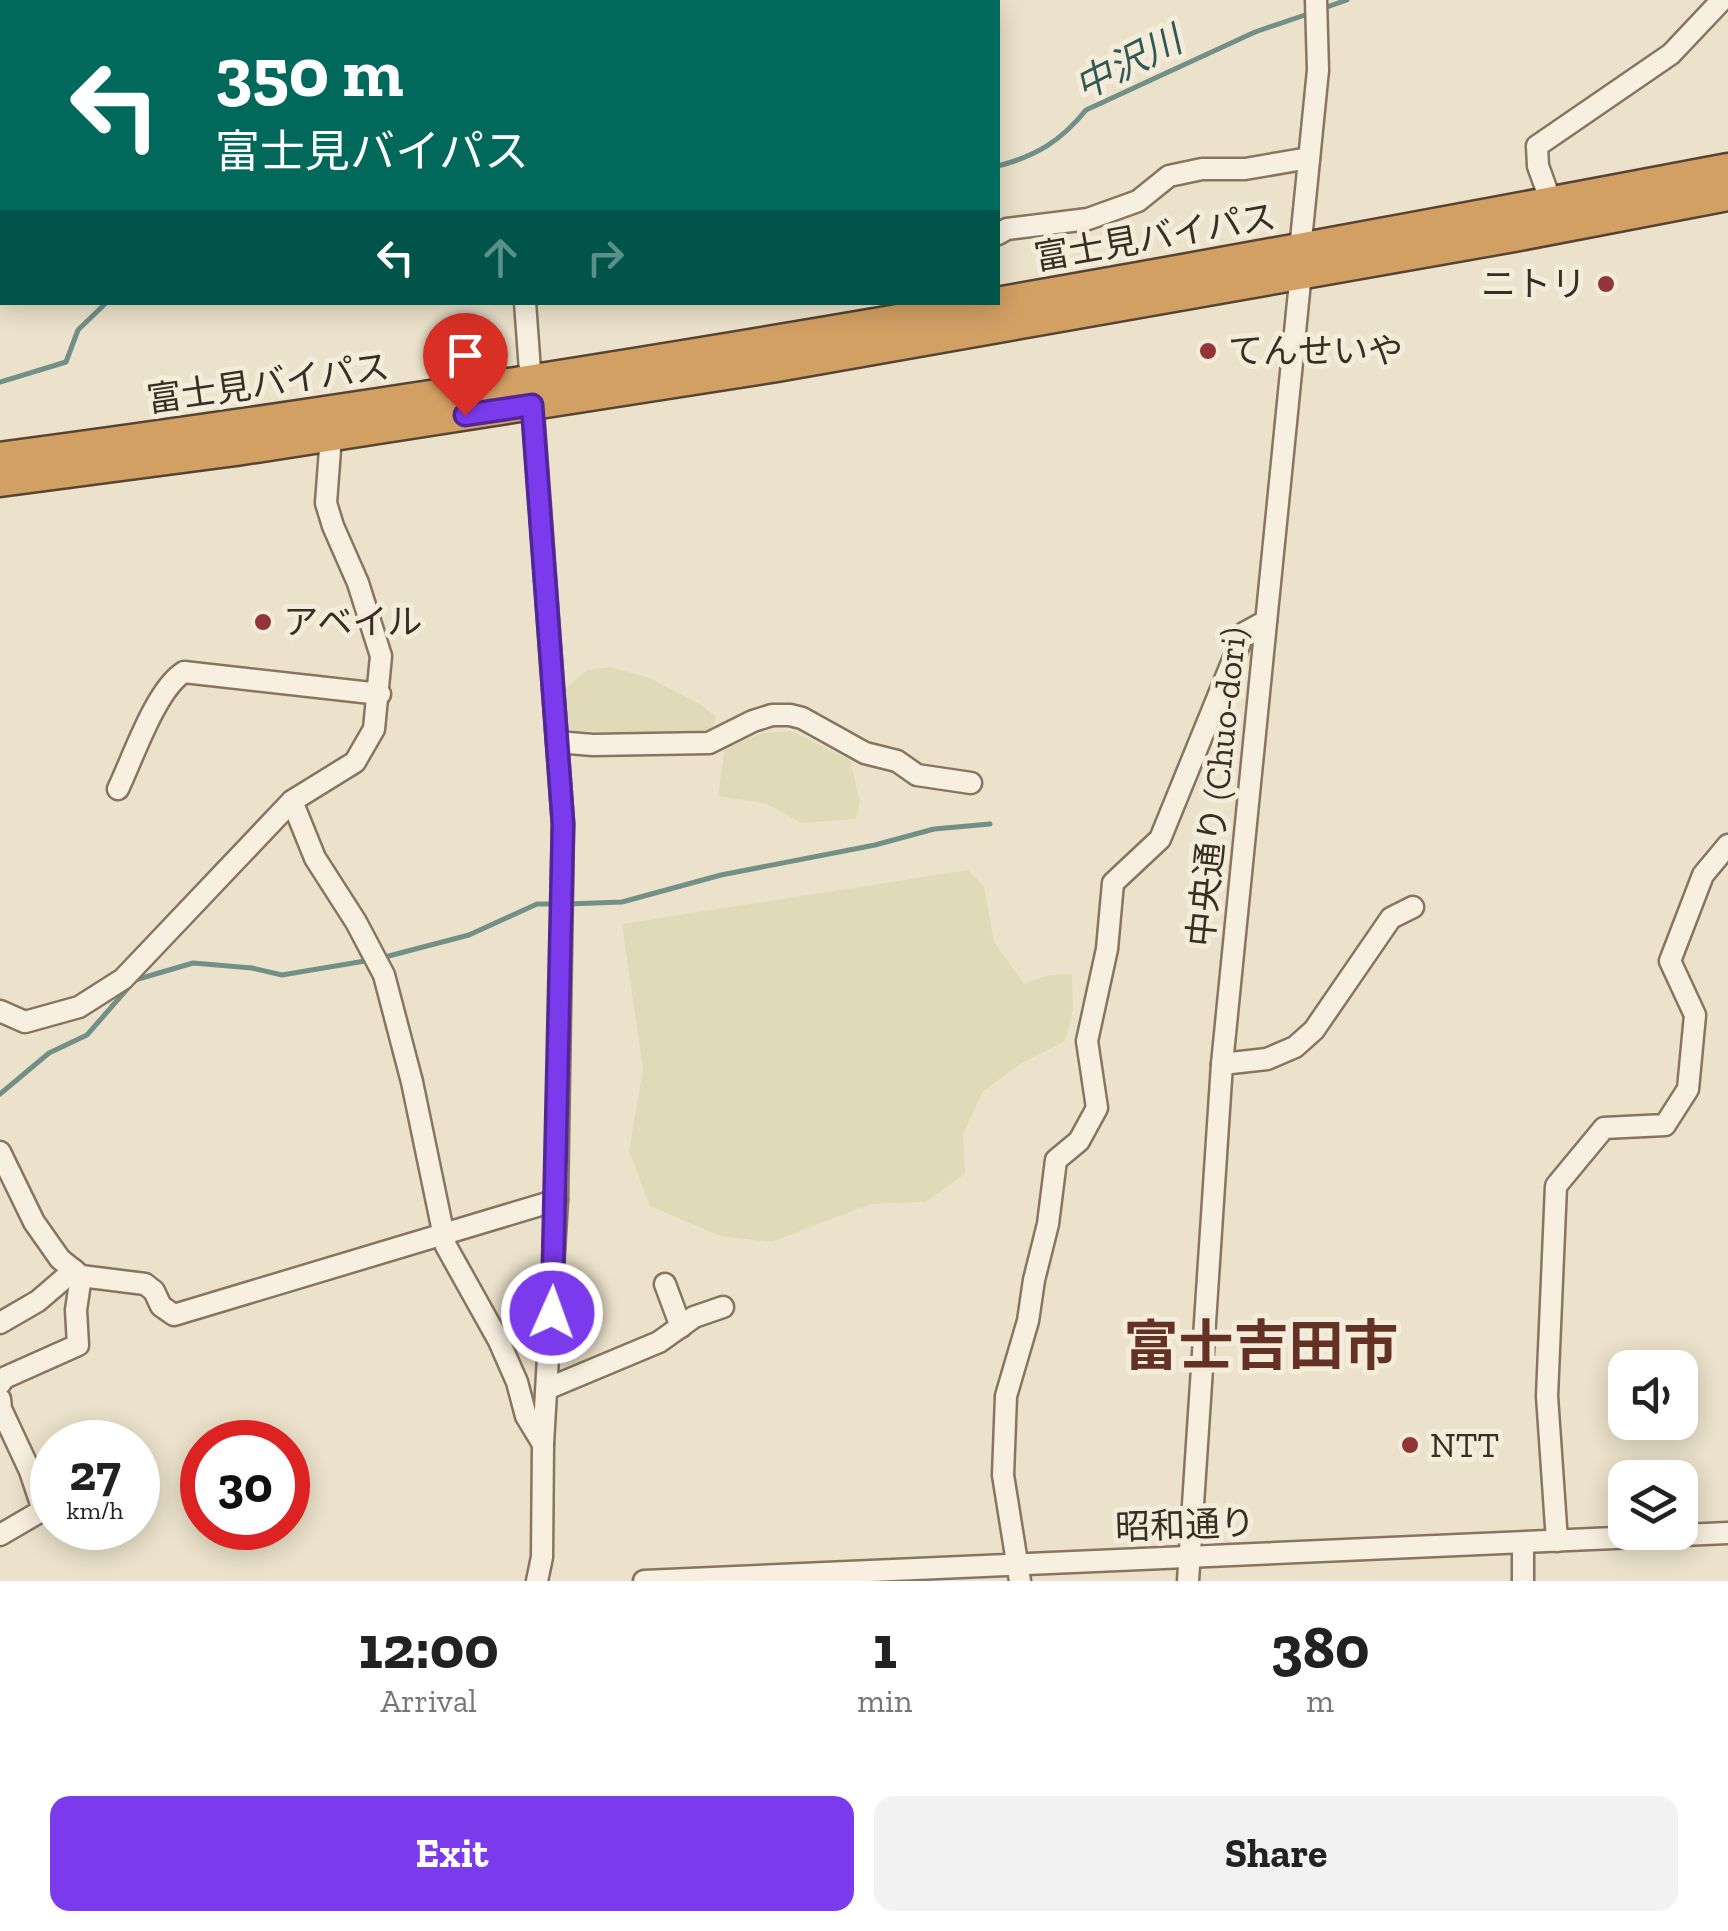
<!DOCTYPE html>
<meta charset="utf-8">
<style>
body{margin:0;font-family:"Zilla Slab","Noto Sans JP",serif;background:#f2f2f2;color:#222;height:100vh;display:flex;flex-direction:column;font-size:38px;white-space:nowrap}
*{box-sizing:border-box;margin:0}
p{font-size:32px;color:#767676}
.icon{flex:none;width:55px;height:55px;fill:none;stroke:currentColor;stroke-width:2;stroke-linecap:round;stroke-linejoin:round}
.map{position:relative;height:1581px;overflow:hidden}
.sheet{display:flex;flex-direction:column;background:#fff;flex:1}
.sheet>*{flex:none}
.banner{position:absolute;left:0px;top:0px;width:1000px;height:305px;box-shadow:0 5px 25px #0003;background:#00695c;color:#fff;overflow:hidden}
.tools{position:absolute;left:1608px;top:1350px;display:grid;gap:20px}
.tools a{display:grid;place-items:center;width:90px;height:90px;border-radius:20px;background:#fff;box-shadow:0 5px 25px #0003;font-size:50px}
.speed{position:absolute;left:30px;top:1420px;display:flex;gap:20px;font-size:50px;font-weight:700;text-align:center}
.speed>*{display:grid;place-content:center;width:130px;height:130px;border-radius:50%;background:#fff;box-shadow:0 5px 25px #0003;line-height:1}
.speed small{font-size:25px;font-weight:400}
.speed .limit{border:15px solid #d22;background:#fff;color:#111}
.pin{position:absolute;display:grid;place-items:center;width:85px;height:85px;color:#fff;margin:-102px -42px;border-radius:50% 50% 50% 0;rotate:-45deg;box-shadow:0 0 10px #0007}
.pin .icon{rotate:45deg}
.me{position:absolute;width:110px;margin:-55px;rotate:2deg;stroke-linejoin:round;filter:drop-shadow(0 0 8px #0008)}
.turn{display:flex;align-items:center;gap:35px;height:210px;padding:0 50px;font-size:45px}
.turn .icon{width:130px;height:130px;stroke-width:2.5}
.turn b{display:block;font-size:70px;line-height:85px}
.lanes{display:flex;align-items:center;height:95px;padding:0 50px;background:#0003;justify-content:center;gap:50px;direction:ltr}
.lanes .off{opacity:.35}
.eta{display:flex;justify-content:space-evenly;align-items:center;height:170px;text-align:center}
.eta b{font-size:60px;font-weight:700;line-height:70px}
.button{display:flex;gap:20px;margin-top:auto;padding:20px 50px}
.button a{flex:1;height:115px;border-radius:20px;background:#7c3aed;color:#fff;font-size:40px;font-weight:700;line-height:115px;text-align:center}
.button a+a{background:#f2f2f2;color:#222}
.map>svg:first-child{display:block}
.farmland{fill:#e1dab9}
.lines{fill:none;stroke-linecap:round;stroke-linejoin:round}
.stream{stroke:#729088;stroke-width:5}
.minor-casing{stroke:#887560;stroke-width:25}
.highway-casing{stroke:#574434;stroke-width:35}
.minor{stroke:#f7efdf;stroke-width:20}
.highway{stroke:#d3a064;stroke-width:30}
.route-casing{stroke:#51269a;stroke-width:25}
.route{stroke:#7c3aed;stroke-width:18}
.poi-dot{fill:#933537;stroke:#f4ecdb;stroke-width:4}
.labels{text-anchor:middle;stroke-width:10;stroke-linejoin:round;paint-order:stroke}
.street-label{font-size:35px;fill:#3a2e23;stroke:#f4ecdb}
.poi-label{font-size:35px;fill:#3a2e23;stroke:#f4ecdb;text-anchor:start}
.water-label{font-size:38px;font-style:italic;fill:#335955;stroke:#f4ecdb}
.town-label{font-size:55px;font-weight:bold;fill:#643125;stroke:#f4ecdb}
</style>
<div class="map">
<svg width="1728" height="1581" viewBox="0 0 1728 1581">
<rect width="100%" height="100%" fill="#ece2cb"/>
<g class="farmland">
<polygon points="610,667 650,678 701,705 716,717 711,729 693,737 568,730 566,688 587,670"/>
<polygon points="792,731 850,760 860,802 856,819 802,823 767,804 718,796 725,748 763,733"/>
<polygon points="968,870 984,886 994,942 1024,984 1049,975 1072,974 1073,1010 1065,1041 1022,1063 983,1091 963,1134 965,1174 925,1202 871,1204 771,1242 720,1236 650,1206 629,1151 643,1069 622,924"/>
</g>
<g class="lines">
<g class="stream">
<polyline points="1321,9 1347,0"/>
<path d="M998,166C1036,156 1061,141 1086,110L1255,32L1311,13"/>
<polyline points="0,382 66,362 78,330 107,302"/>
<polyline points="567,904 622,902 721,875 875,845 934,829 990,824"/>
<polyline points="381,958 469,935 537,904 556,904"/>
<polyline points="0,1094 49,1053 87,1035 135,980 193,963 252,968 282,975 371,960"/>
</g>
<g class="minor-casing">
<g id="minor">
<polyline points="503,0 503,2"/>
<polyline points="1551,202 1538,166 1537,146 1671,54 1722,0"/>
<polyline points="998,234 1007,229 1088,219 1138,201 1169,176 1202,169 1245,169 1309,158"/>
<polyline points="525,302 563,824 557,1200 543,1444 542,1557 537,1581"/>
<polyline points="557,742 593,745 709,743 753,721 772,715 790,715 802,718 865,753 897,761 917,775 971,783"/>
<path d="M118,789C133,758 156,689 184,672L380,694"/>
<polyline points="292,801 315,858 356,922 384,975 412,1082 446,1246 499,1341 517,1382 526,1416 543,1444"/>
<polyline points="0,1011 25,1022 79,1007 123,979 292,801 355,762 374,729 381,656 358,583 333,526 326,503 331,436"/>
<polyline points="1222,1064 1267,1059 1295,1047 1314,1030 1391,918 1413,907"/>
<polyline points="0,1152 34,1222 60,1259 81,1276 145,1284 154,1291 161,1306 174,1315 557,1200"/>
<polyline points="665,1284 681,1327"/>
<polyline points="0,1323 38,1301 74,1270"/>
<polyline points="0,1384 4,1378 78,1345 76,1310 81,1276"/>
<polyline points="549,1388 659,1342 694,1317 723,1307"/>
<polyline points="0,1399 1,1409 30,1471 43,1510 0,1535"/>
<polyline points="1557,1541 1547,1396 1556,1186 1604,1128 1665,1125 1688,1089 1695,1015 1670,961 1703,875 1728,845"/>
<polyline points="644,1581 1728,1533"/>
<polyline points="1020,1581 1003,1475 1006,1396 1028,1321 1034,1280 1048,1224 1056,1160 1079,1141 1097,1108 1087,1041 1107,949 1113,883 1160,839 1244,633 1266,621"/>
<polyline points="1188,1581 1222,1064 1301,272 1300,250 1318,70 1316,0"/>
<polyline points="1523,1581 1523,1543"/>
</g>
</g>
<g class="highway-casing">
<g id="highway">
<path d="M0,458C579,381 1154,278 1728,169"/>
<polyline points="0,481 236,450 777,366 1514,236 1728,195"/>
</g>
</g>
<use href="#minor" class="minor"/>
<use href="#highway" class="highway"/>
</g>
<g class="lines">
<g class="route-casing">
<polyline id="route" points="465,415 532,405 563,824 552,1313"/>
</g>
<use href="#route" class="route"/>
</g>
<g class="poi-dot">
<circle cx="1606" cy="284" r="10"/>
<circle cx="1208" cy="351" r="10"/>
<circle cx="263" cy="622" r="10"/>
<circle cx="1410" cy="1445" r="10"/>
</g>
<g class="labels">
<g class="street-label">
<text transform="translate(1155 237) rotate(-10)" y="12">富士見バイパス</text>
<text transform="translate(268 383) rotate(-8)" y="12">富士見バイパス</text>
<text transform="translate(1217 787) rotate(-84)" y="12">中央通り (Chuo-dori)</text>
<text transform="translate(1185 1525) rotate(-2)" y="12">昭和通り</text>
</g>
<g class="poi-label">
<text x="1586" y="296" text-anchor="end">ニトリ</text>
<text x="1228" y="363">てんせいや</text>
<text x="283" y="634">アベイル</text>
<text x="1430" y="1457">NTT</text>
</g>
<g class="water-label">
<text transform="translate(1128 63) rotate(-27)" y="13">中沢川</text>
</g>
<g class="town-label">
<text x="1261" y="1365">富士吉田市</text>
</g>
</g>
</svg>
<div class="tools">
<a><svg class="icon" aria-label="sound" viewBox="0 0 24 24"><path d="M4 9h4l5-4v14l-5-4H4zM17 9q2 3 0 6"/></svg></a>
<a><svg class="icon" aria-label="layers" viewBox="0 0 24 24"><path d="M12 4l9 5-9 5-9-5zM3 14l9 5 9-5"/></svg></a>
</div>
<div class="speed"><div>27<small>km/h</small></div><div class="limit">30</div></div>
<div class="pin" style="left:465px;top:415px;background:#d93025"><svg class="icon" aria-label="arrive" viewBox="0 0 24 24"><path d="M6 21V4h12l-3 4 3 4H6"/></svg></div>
<svg class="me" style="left:552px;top:1313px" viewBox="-20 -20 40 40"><circle r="17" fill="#7c3aed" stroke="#fff" stroke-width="3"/><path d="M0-11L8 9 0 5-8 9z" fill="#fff"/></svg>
<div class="banner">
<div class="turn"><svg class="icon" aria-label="left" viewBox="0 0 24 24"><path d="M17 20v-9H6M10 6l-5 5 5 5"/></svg><div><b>350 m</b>富士見バイパス</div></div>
<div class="lanes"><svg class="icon" aria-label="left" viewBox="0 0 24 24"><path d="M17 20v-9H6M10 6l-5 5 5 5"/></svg><svg class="icon off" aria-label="ahead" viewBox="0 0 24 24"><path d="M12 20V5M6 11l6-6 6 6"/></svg><svg class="icon off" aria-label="right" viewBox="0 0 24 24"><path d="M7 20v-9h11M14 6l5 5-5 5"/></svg></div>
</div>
</div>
<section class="sheet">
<div class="eta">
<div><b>12:00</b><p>Arrival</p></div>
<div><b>1</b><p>min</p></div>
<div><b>380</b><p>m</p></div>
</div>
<div class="button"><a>Exit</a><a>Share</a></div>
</section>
